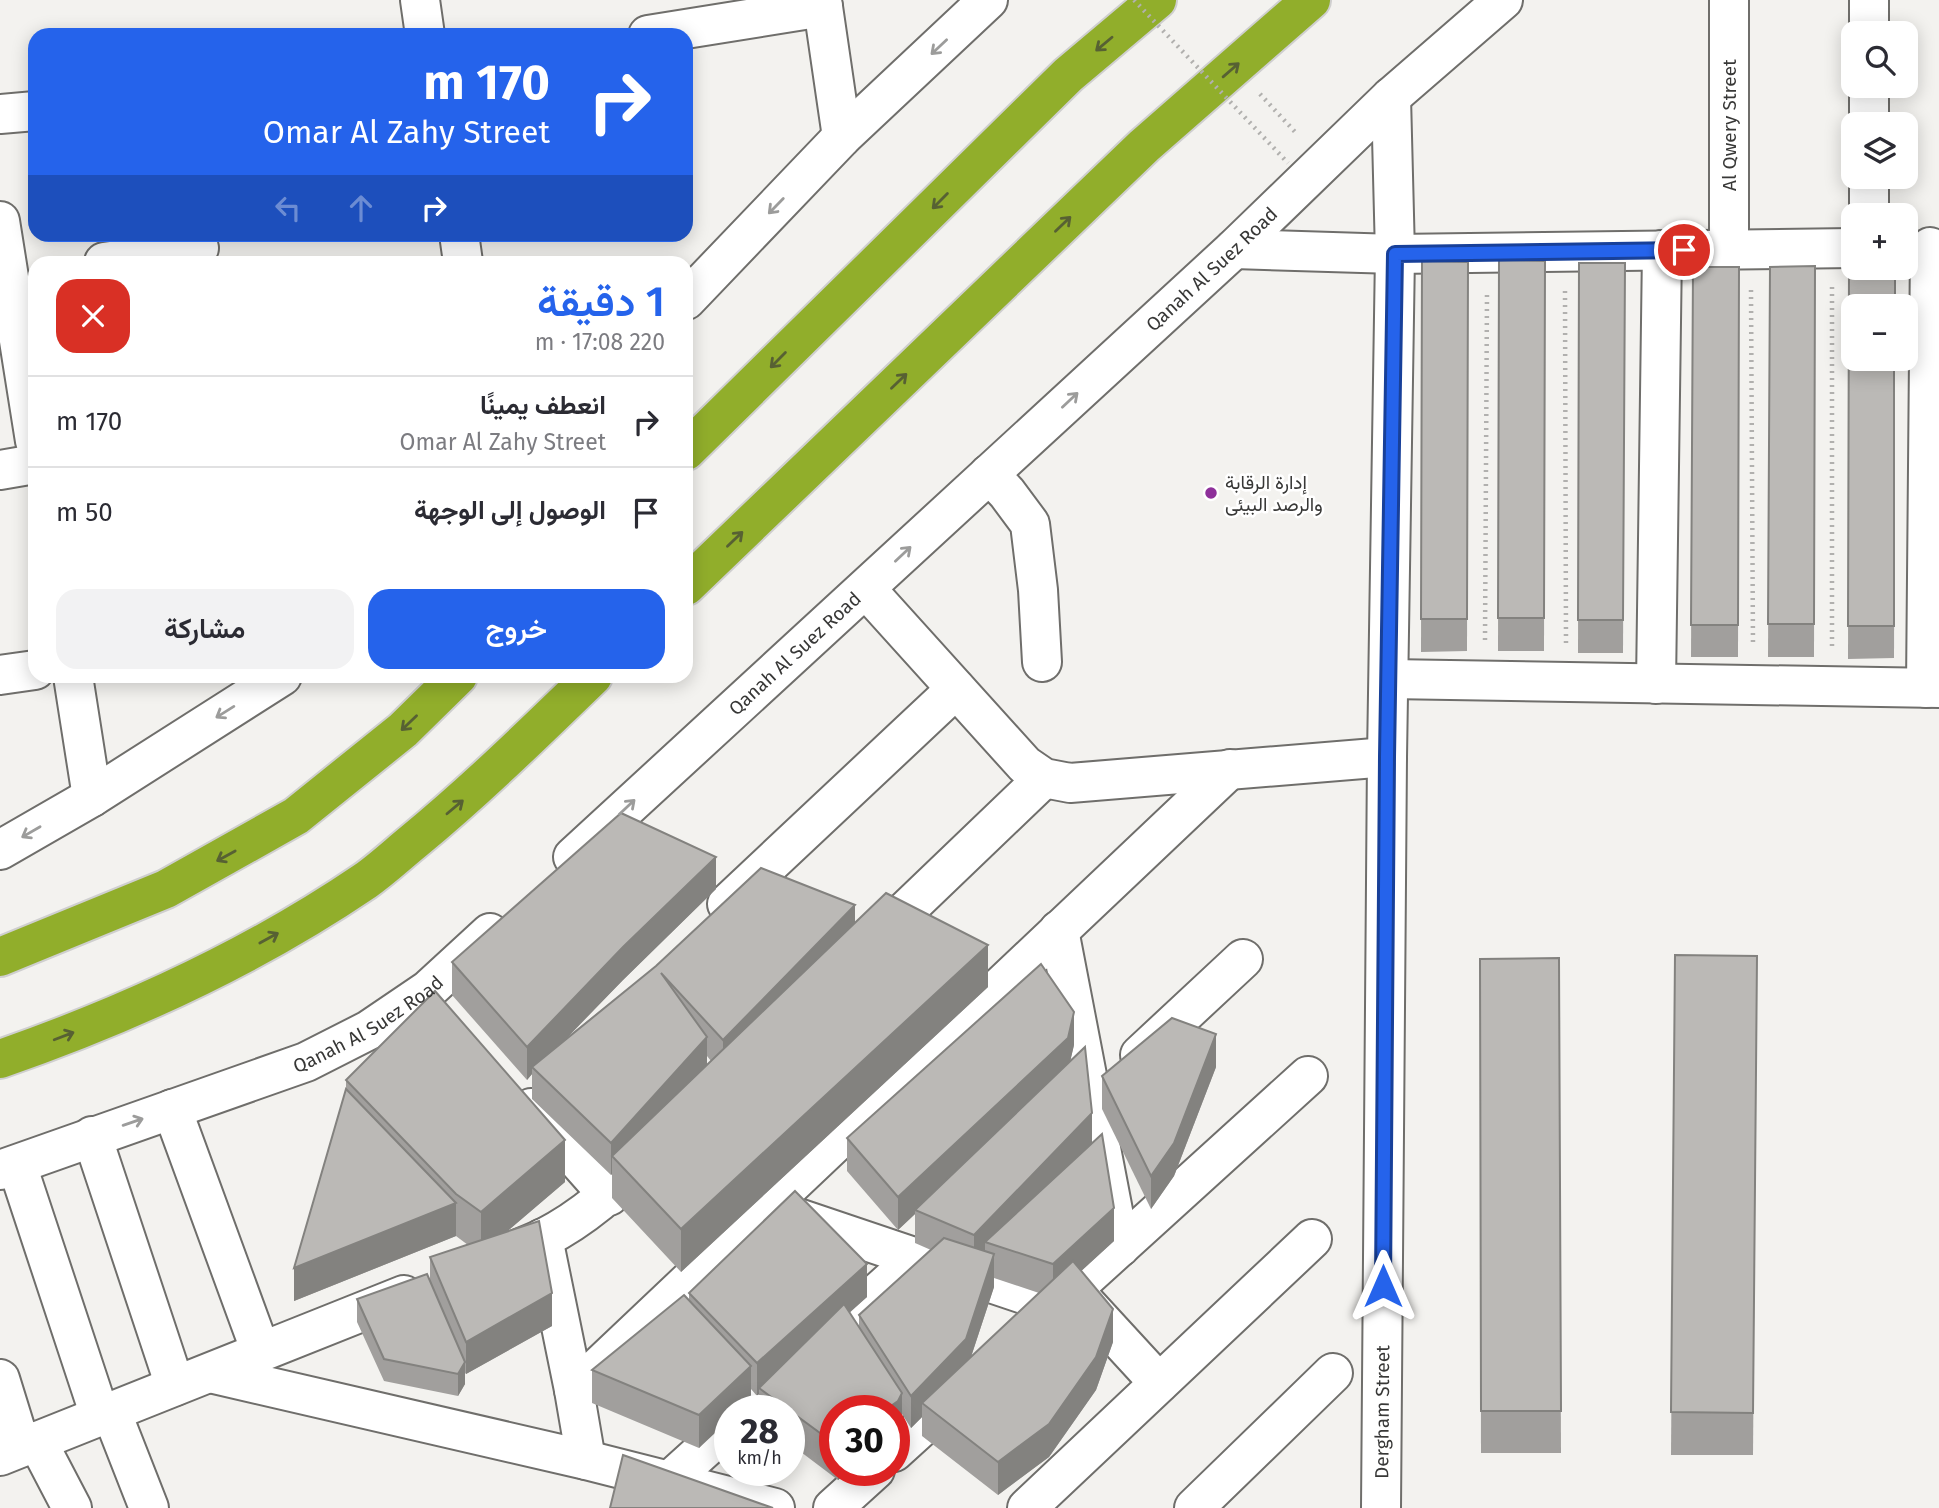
<!DOCTYPE html>
<html lang="ar">
<meta charset="utf-8">
<style>
body{margin:0;font-family:"Fira Sans",Vazirmatn,sans-serif;background:#f2f2f3;color:#2b2b33;direction:rtl;height:100vh;display:flex;flex-direction:column;font-size:26px;white-space:nowrap}
*{box-sizing:border-box;margin:0}
p{font-size:23px;color:#7c7c81}
.icon{flex:none;width:38px;height:38px;fill:none;stroke:currentColor;stroke-width:2;stroke-linecap:round;stroke-linejoin:round}
.map{position:relative;flex:1;overflow:hidden;direction:ltr}
.details{position:absolute;left:28px;top:256px;width:665px;height:427px;display:flex;flex-direction:column;background:#fff;border-radius:21px;box-shadow:0 4px 18px #0003;direction:rtl}
.details>*{flex:none}
.top-card{position:absolute;left:28px;top:28px;width:665px;height:214px;border-radius:21px;box-shadow:0 4px 18px #0003;direction:rtl;background:#2563eb;color:#fff;overflow:hidden}
.fabs{position:absolute;left:1841px;top:21px;display:grid;gap:14px}
.fabs a{display:grid;place-items:center;width:77px;height:77px;border-radius:14px;background:#fff;box-shadow:0 4px 18px #0003;font-size:35px}
.speed{position:absolute;left:714px;top:1395px;display:flex;gap:14px;font-size:35px;font-weight:700;text-align:center}
.speed>*{display:grid;place-content:center;width:91px;height:91px;border-radius:50%;background:#fff;box-shadow:0 4px 18px #0003;line-height:1}
.speed small{font-size:18px;font-weight:400}
.speed .limit{border:10px solid #d22;background:#fff;color:#111}
.pin{position:absolute;display:grid;place-items:center;width:60px;height:60px;color:#fff;margin:-30px;border:4px solid #fff;border-radius:50%;box-shadow:0 2px 7px #0007}
.me{position:absolute;width:77px;margin:-38px;rotate:0deg;stroke-linejoin:round;filter:drop-shadow(0 0 5px #0008)}
.turn{display:flex;align-items:center;gap:24px;height:147px;padding:0 28px;font-size:32px}
.turn .icon{width:91px;height:91px;stroke-width:2.5}
.turn b{display:block;font-size:49px;line-height:60px}
.lanes{display:flex;align-items:center;height:66px;padding:0 28px;background:#0003;justify-content:center;gap:35px;direction:ltr}
.lanes .off{opacity:.35}
.round{display:grid;place-items:center;flex:none;width:74px;height:74px;border-radius:21px;background:#f2f2f3}
.headline{display:flex;align-items:center;justify-content:space-between;height:119px;padding:0 28px}
h1{font-size:42px;font-weight:600;line-height:52px;color:#2563eb}
.action{display:flex;gap:14px;margin-top:auto;padding:14px 28px}
.action a{flex:1;height:80px;border-radius:21px;background:#2563eb;color:#fff;font-size:28px;font-weight:600;line-height:80px;text-align:center}
.action a+a{background:#f2f2f3;color:#2b2b33}
ul{padding:0;list-style:none}
li{display:flex;align-items:center;gap:21px;height:91px;padding:0 28px;border-top:2px solid #e1e1e2}
li div{flex:1}
li b{display:block;font-size:26px}
li em{font-style:normal}
.map>svg:first-child{display:block}
.lines{fill:none;stroke-linecap:round;stroke-linejoin:round}
.minor-casing{stroke:#6f6e6b;stroke-width:42}
.highway-casing{stroke:#cfcfcf;stroke-width:42}
.path{stroke:#b1b0ae;stroke-width:4.5;stroke-dasharray:2 5;stroke-linecap:butt}
.minor{stroke:#fff;stroke-width:38}
.highway{stroke:#91ae2b;stroke-width:38}
.path-bridge{stroke:#b1b0ae;stroke-width:4.5;stroke-dasharray:2 5;stroke-linecap:butt}
.wall{fill:#a19f9d;fill-rule:evenodd}
.shaded-wall{fill:#83827f}
.building{fill:#bbb9b6;stroke:#83827f;stroke-width:2}
.oneway{stroke:#576133}
.oneway2{stroke:#9c9c9b}
.route-casing{stroke:#184099;stroke-width:18}
.route{stroke:#2563eb;stroke-width:12}
.poi-dot{fill:#8e309a;stroke:#fff;stroke-width:2.5}
.labels{text-anchor:middle;stroke-width:5;stroke-linejoin:round;paint-order:stroke}
.street-label{font-size:19px;fill:#383837;stroke:#fff}
.poi-label{font-size:19px;fill:#383837;stroke:#fff;text-anchor:start}
</style>
<div class="map">
<svg width="1939" height="1508" viewBox="0 0 1939 1508">
<rect width="100%" height="100%" fill="#f3f2ef"/>
<g class="lines">
<g class="minor-casing">
<g id="minor">
<polyline points="420,0 425,35"/>
<polyline points="822,0 842,137"/>
<polyline points="1869,33 1869,0"/>
<polyline points="648,35 823,7"/>
<polyline points="0,114 35,111"/>
<polyline points="1869,124 1869,86"/>
<polyline points="1869,215 1869,177"/>
<polyline points="0,221 35,441"/>
<polyline points="459,234 463,262"/>
<polyline points="1234,249 1395,254 1853,248"/>
<polyline points="1729,250 1729,0"/>
<polyline points="104,262 199,248"/>
<polyline points="686,300 842,137 988,0"/>
<polyline points="0,470 35,464"/>
<polyline points="989,474 1007,493 1030,524 1038,590 1042,662"/>
<polyline points="866,589 1025,765 1044,778 1070,783 1387,757"/>
<polyline points="0,675 35,670"/>
<polyline points="73,676 92,797"/>
<polyline points="1389,679 1939,688"/>
<polyline points="1656,684 1662,250"/>
<polyline points="1926,688 1930,247"/>
<polyline points="0,850 92,797 282,676"/>
<path id="s1" d="M573,857L1234,249L1391,97L1503,0"/>
<polyline points="727,904 956,689"/>
<polyline points="1059,930 1120,1247"/>
<polyline points="874,941 1044,778"/>
<polyline points="1140,1055 1243,959"/>
<polyline points="531,1108 609,1196"/>
<polyline points="172,1109 261,1352"/>
<polyline points="92,1136 175,1386"/>
<polyline points="17,1165 100,1416"/>
<path id="s2" d="M0,1170L306,1062L369,1030L428,990L490,933"/>
<polyline points="786,1214 1056,1305"/>
<polyline points="543,1238 574,1390 586,1460"/>
<path d="M493,1259C510,1252 527,1246 544,1238C584,1218 616,1188 649,1157"/>
<polyline points="1079,1296 1159,1383"/>
<polyline points="1048,1312 1308,1076"/>
<polyline points="210,1373 586,1460 775,1508"/>
<polyline points="0,1379 21,1447"/>
<polyline points="574,1390 1230,769"/>
<polyline points="747,1410 916,1258"/>
<polyline points="111,1411 149,1508"/>
<polyline points="37,1441 72,1508"/>
<polyline points="894,1452 959,1393"/>
<polyline points="0,1456 404,1295"/>
<polyline points="668,1482 730,1426"/>
<polyline points="833,1508 875,1470"/>
<polyline points="1027,1508 1312,1239"/>
<polyline points="1194,1508 1333,1373"/>
<path id="s3" d="M1381,1508L1387,757L1395,254L1391,97"/>
</g>
</g>
<g class="highway-casing">
<g id="highway">
<polyline points="686,451 1068,75 1157,0"/>
<polyline points="686,586 1144,146 1311,0"/>
<polyline points="0,957 166,889 296,816 403,730 458,676"/>
<path d="M0,1059C127,1015 253,957 365,881C382,869 398,854 414,841C477,789 535,732 593,676"/>
</g>
</g>
<g class="path">
<polyline points="1260,94 1297,134"/>
<polyline points="1832,287 1832,646"/>
<polyline points="1751,290 1753,646"/>
<polyline points="1565,291 1566,643"/>
<polyline points="1485,640 1487,292"/>
</g>
<use href="#minor" class="minor"/>
<use href="#highway" class="highway"/>
<polyline class="path-bridge" points="1134,0 1288,163"/>
</g>
<g class="wall">
<polygon points="1499,260 1545,261 1544,651 1498,651"/>
<polygon points="1422,261 1468,262 1467,651 1421,652"/>
<polygon points="1579,263 1625,263 1623,653 1578,653"/>
<polygon points="1815,266 1814,657 1768,657 1770,267"/>
<polygon points="1693,267 1739,267 1738,657 1691,657"/>
<polygon points="1849,268 1895,359 1894,658 1848,659"/>
<path d="M716,889L623,980L566,1038L656,966L855,923L988,987L681,1272L612,1198V1174L611,1175L532,1099V1074L527,1080L452,995V962ZM707,1056L711,1061L707,1065Z"/>
<polygon points="1675,955 1757,956 1753,1455 1671,1455"/>
<polygon points="1559,958 1561,1453 1481,1453 1480,959"/>
<path d="M1074,1045L1070,1061L1092,1143L1114,1241L1081,1271L1113,1342L1096,1390L1049,1457L998,1495L922,1436V1417L911,1428L902,1414V1426L898,1434L894,1437V1410H835V1470H850L838,1480L789,1443V1410H759V1394L757,1396L751,1389V1399L739,1410H730L699,1448L592,1403V1370L689,1300V1293L867,1297L849,1312L859,1327V1315L931,1250L915,1243V1214L898,1230L847,1171V1138ZM994,1278L1039,1293L971,1357L994,1287Z"/>
<polygon points="1216,1067 1174,1176 1151,1209 1102,1109 1102,1076"/>
<polygon points="346,1080 565,1182 506,1232 552,1326 466,1374 465,1373 465,1384 458,1396 384,1381 357,1322 357,1299 430,1283 430,1257 468,1245 456,1236 294,1301 346,1089"/>
</g>
<g class="shaded-wall">
<polygon points="716,857 716,889 623,980 536,1070 532,1067 532,1074 527,1080 527,1047 623,947"/>
<polygon points="855,905 855,938 723,1073 723,1040"/>
<polygon points="988,945 988,987 681,1272 681,1229"/>
<polygon points="1074,1012 1074,1045 1068,1071 915,1210 915,1214 898,1230 898,1197"/>
<polygon points="1216,1034 1216,1067 1174,1176 1151,1209 1151,1176"/>
<polygon points="707,1037 707,1070 612,1156 612,1174 611,1175 611,1143"/>
<polygon points="1092,1113 1092,1146 985,1242 985,1257 974,1268 974,1235"/>
<polygon points="565,1140 565,1182 481,1254 481,1212"/>
<polygon points="456,1203 456,1236 294,1301 294,1268"/>
<polygon points="1114,1208 1114,1241 1053,1297 1053,1264"/>
<polygon points="994,1254 994,1287 966,1372 922,1403 922,1417 911,1428 911,1396"/>
<polygon points="867,1264 867,1297 763,1391 759,1388 759,1394 757,1396 757,1363"/>
<polygon points="552,1293 552,1326 466,1374 466,1342"/>
<polygon points="1113,1309 1113,1342 1096,1390 1049,1457 998,1495 998,1462"/>
<polygon points="465,1362 465,1384 458,1396 458,1374"/>
<polygon points="751,1366 751,1399 739,1410 730,1410 730,1419 699,1448 699,1415"/>
<polygon points="902,1393 902,1426 898,1434 894,1437 894,1410 885,1410"/>
<polygon points="838,1470 850,1470 838,1480"/>
</g>
<g class="building">
<polygon points="1499,260 1545,261 1544,618 1498,618"/>
<polygon points="1422,261 1468,262 1467,619 1421,619"/>
<polygon points="1579,263 1625,263 1623,620 1578,620"/>
<polygon points="1815,266 1814,624 1768,624 1770,267"/>
<polygon points="1693,267 1739,267 1738,625 1691,625"/>
<polygon points="1849,268 1895,269 1895,306 1853,306 1853,359 1894,359 1894,626 1848,626"/>
<polygon points="621,813 716,857 623,947 527,1047 452,962"/>
<polygon points="761,868 855,905 723,1040 661,973 707,1037 611,1143 532,1067 656,966"/>
<polygon points="886,893 988,945 681,1229 612,1156"/>
<polygon points="1675,955 1757,956 1753,1413 1671,1412"/>
<polygon points="1559,958 1561,1411 1481,1411 1480,959"/>
<polygon points="1041,964 1074,1012 1068,1038 898,1197 847,1138"/>
<polygon points="435,991 565,1140 481,1212 456,1194 346,1080"/>
<polygon points="1172,1018 1216,1034 1174,1143 1151,1176 1102,1076"/>
<polygon points="1085,1047 1092,1113 974,1235 915,1210"/>
<polygon points="346,1089 456,1203 294,1268"/>
<polygon points="1102,1134 1114,1208 1053,1264 985,1242"/>
<polygon points="795,1191 867,1264 757,1363 689,1293"/>
<polygon points="539,1221 552,1293 466,1342 430,1257"/>
<polygon points="944,1238 994,1254 966,1339 911,1396 859,1315"/>
<polygon points="1073,1261 1113,1309 1096,1357 1049,1424 998,1462 922,1403"/>
<polygon points="427,1274 465,1362 458,1374 384,1359 357,1299"/>
<polygon points="684,1295 751,1366 699,1415 592,1370"/>
<polygon points="844,1304 902,1393 898,1401 885,1410 835,1410 835,1444 759,1388"/>
<polygon points="623,1455 773,1508 610,1508"/>
</g>
<defs><path id="oneway-shaft" d="M-6 0H5M1.5-3L5.5 0L1.5 3" fill="none" stroke-width="1.6" stroke-linecap="round" stroke-linejoin="round" transform="scale(1.75)"/></defs>
<g class="oneway">
<use href="#oneway-shaft" transform="translate(1104 44) rotate(140)"/>
<use href="#oneway-shaft" transform="translate(1231 70) rotate(-41)"/>
<use href="#oneway-shaft" transform="translate(940 201) rotate(135)"/>
<use href="#oneway-shaft" transform="translate(1063 224) rotate(-44)"/>
<use href="#oneway-shaft" transform="translate(778 360) rotate(135)"/>
<use href="#oneway-shaft" transform="translate(899 381) rotate(-44)"/>
<use href="#oneway-shaft" transform="translate(735 539) rotate(-44)"/>
<use href="#oneway-shaft" transform="translate(409 723) rotate(136)"/>
<use href="#oneway-shaft" transform="translate(455 807) rotate(-40)"/>
<use href="#oneway-shaft" transform="translate(226 856) rotate(151)"/>
<use href="#oneway-shaft" transform="translate(269 938) rotate(-29)"/>
<use href="#oneway-shaft" transform="translate(64 1036) rotate(-21)"/>
</g>
<g class="oneway2">
<use href="#oneway-shaft" transform="translate(939 47) rotate(137)"/>
<use href="#oneway-shaft" transform="translate(776 206) rotate(134)"/>
<use href="#oneway-shaft" transform="translate(1070 400) rotate(-43)"/>
<use href="#oneway-shaft" transform="translate(903 554) rotate(-43)"/>
<use href="#oneway-shaft" transform="translate(225 712) rotate(148)"/>
<use href="#oneway-shaft" transform="translate(627 807) rotate(-43)"/>
<use href="#oneway-shaft" transform="translate(31 832) rotate(150)"/>
<use href="#oneway-shaft" transform="translate(133 1122) rotate(-19)"/>
</g>
<g class="lines">
<g class="route-casing">
<polyline id="route" points="1383,1286 1387,757 1395,254 1684,250"/>
</g>
<use href="#route" class="route"/>
</g>
<circle class="poi-dot" cx="1211" cy="493" r="7"/>
<g class="labels">
<g class="street-label">
<text transform="translate(1729 125) rotate(-90)" y="7">Al Qwery Street</text>
<text dy="7" stroke="none"><textPath href="#s1" startOffset="868">Qanah Al Suez Road</textPath></text>
<text dy="7" stroke="none"><textPath href="#s1" startOffset="301">Qanah Al Suez Road</textPath></text>
<text dy="7" stroke="none"><textPath href="#s2" startOffset="397">Qanah Al Suez Road</textPath></text>
<text dy="7" stroke="none"><textPath href="#s3" startOffset="96">Dergham Street</textPath></text>
</g>
<g class="poi-label">
<text x="1225" y="489">إدارة الرقابة<tspan x="1225" dy="22">والرصد البيئى</tspan></text>
</g>
</g>
</svg>
<div class="fabs">
<a><svg class="icon" aria-label="search" viewBox="0 0 24 24"><circle cx="10" cy="10" r="6"/><path d="M15 15l6 6"/></svg></a>
<a><svg class="icon" aria-label="layers" viewBox="0 0 24 24"><path d="M12 4l9 5-9 5-9-5zM3 14l9 5 9-5"/></svg></a>
<a>+</a>
<a>−</a>
</div>
<div class="speed"><div>28<small>km/h</small></div><div class="limit">30</div></div>
<div class="pin" style="left:1684px;top:250px;background:#d93025"><svg class="icon" aria-label="arrive" viewBox="0 0 24 24"><path d="M6 21V4h12l-3 4 3 4H6"/></svg></div>
<svg class="me" style="left:1383px;top:1286px" viewBox="-20 -20 40 40"><path d="M0-17L14 15 0 8-14 15z" fill="#2563eb" stroke="#fff" stroke-width="4"/></svg>
<div class="top-card">
<div class="turn"><svg class="icon" aria-label="right" viewBox="0 0 24 24"><path d="M7 20v-9h11M14 6l5 5-5 5"/></svg><div><b>170 m</b>Omar Al Zahy Street</div></div>
<div class="lanes"><svg class="icon off" aria-label="left" viewBox="0 0 24 24"><path d="M17 20v-9H6M10 6l-5 5 5 5"/></svg><svg class="icon off" aria-label="ahead" viewBox="0 0 24 24"><path d="M12 20V5M6 11l6-6 6 6"/></svg><svg class="icon" aria-label="right" viewBox="0 0 24 24"><path d="M7 20v-9h11M14 6l5 5-5 5"/></svg></div>
</div>
<section class="details">
<div class="headline"><div><h1>1 دقيقة</h1><p>220 m · 17:08</p></div><a class="round" style="background:#d93025;color:#fff"><svg class="icon" aria-label="close" viewBox="0 0 24 24"><path d="M6 6l12 12M18 6L6 18"/></svg></a></div>
<ul>
<li><svg class="icon" aria-label="right" viewBox="0 0 24 24"><path d="M7 20v-9h11M14 6l5 5-5 5"/></svg><div><b>انعطف يمينًا</b><p>Omar Al Zahy Street</p></div><em>170 m</em></li>
<li><svg class="icon" aria-label="arrive" viewBox="0 0 24 24"><path d="M6 21V4h12l-3 4 3 4H6"/></svg><div><b>الوصول إلى الوجهة</b></div><em>50 m</em></li>
</ul>
<div class="action"><a>خروج</a><a>مشاركة</a></div>
</section>
</div>
